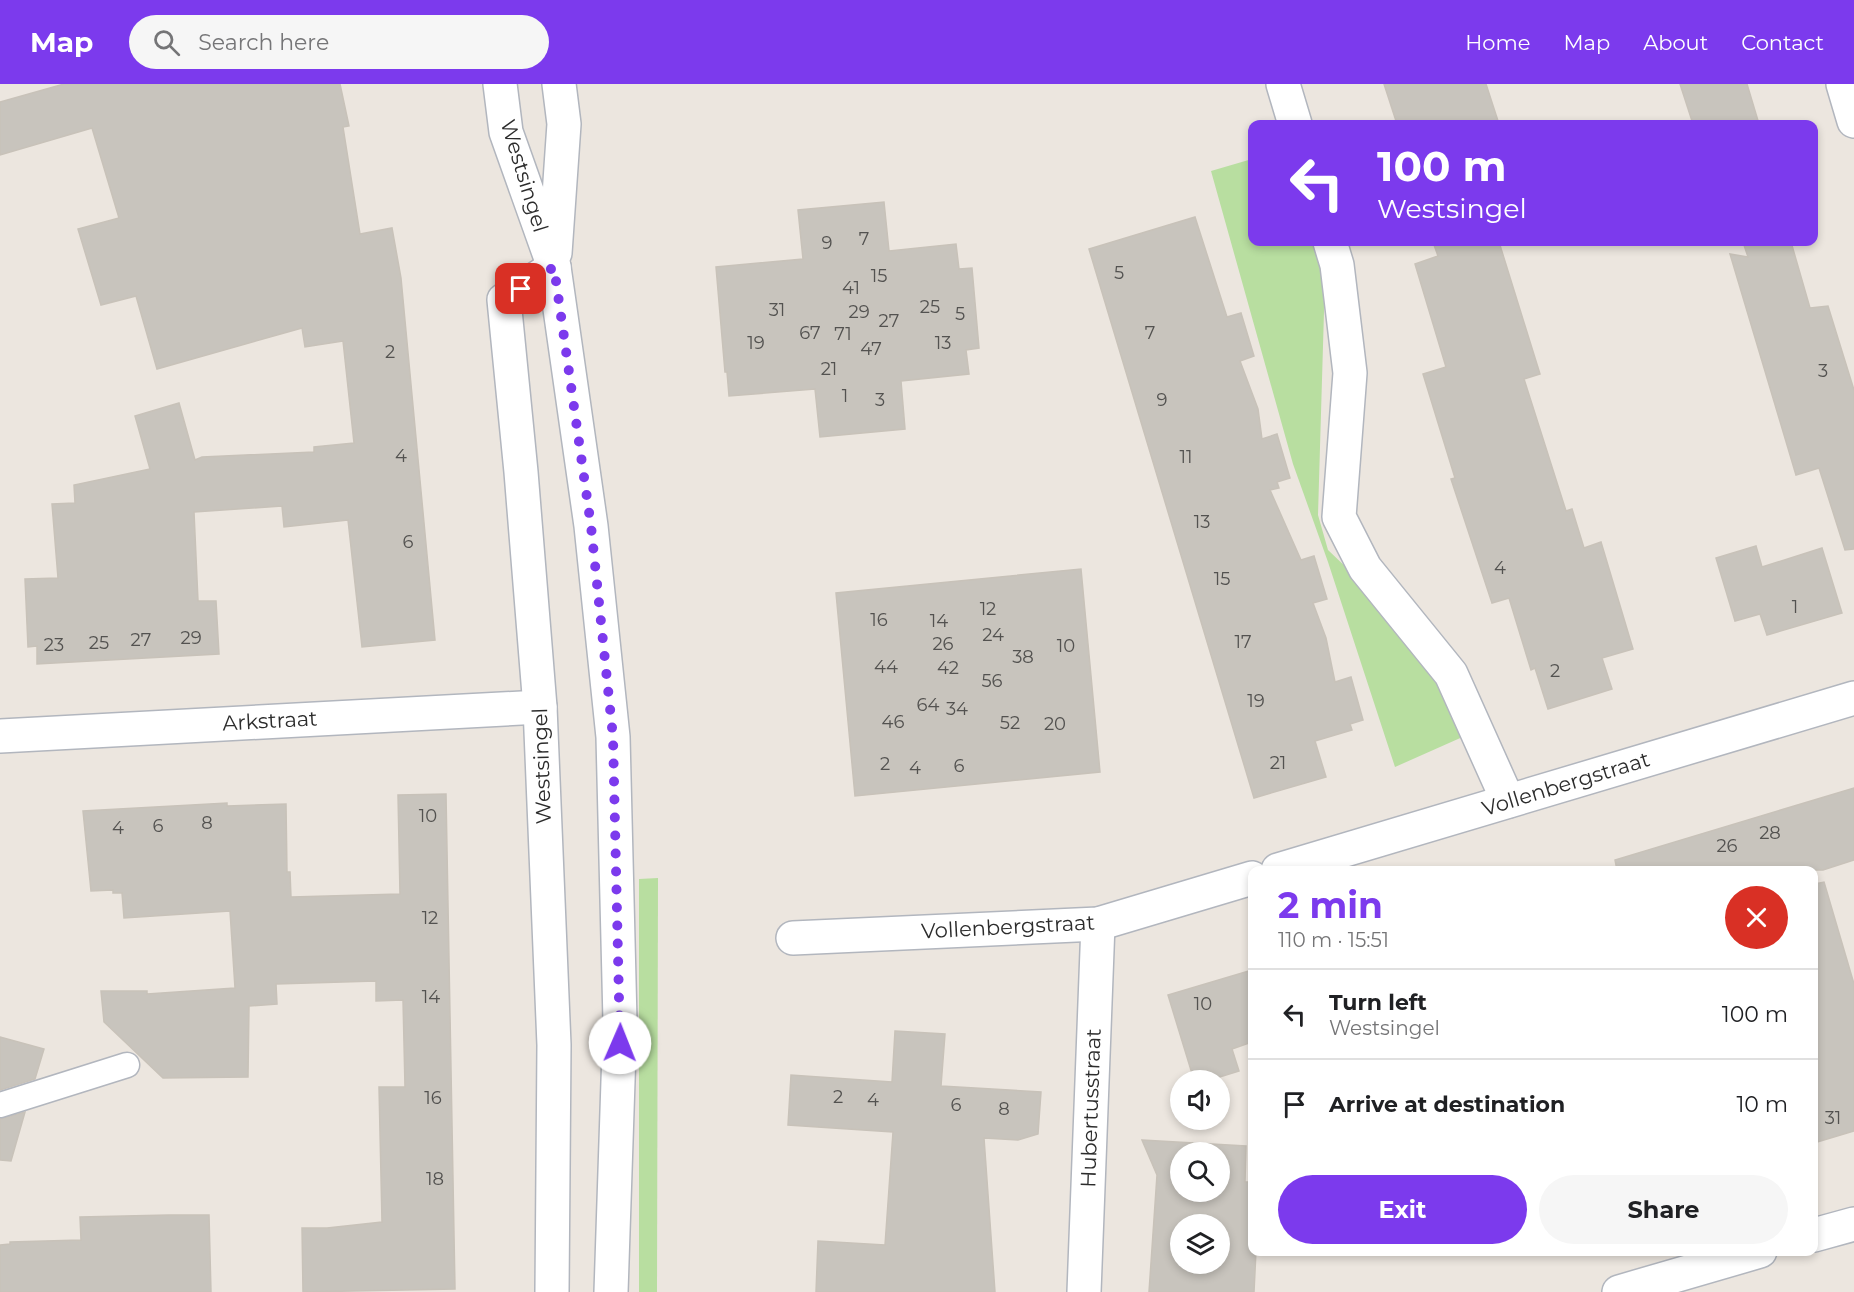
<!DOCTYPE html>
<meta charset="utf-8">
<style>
body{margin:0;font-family:Montserrat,sans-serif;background:#f6f6f6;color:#202124;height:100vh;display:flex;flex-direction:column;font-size:22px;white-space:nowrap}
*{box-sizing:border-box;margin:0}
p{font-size:20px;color:#757577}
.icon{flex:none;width:33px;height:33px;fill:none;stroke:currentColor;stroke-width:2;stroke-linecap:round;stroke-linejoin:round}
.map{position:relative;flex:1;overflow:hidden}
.sheet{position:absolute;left:1248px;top:782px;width:570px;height:390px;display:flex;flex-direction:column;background:#fff;border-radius:12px;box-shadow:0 3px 9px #0003}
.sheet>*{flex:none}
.banner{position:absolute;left:1248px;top:36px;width:570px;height:126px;border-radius:12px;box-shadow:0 3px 9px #0003;background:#7c3aed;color:#fff;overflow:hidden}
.controls{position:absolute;left:1170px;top:986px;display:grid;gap:12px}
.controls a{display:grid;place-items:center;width:60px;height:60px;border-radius:50%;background:#fff;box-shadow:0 3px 9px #0003;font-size:30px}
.pin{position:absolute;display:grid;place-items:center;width:51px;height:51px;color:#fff;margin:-26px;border-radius:12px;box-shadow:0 3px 9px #0006}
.me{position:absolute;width:66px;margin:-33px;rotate:1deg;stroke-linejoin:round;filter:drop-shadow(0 0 4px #0008)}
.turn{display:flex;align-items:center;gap:21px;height:126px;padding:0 30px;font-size:27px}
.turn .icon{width:78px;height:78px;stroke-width:2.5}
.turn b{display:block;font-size:42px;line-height:51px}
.round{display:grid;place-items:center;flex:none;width:63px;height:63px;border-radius:32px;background:#f6f6f6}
.overview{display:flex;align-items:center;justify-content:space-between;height:102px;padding:0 30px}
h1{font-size:36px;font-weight:700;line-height:45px;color:#7c3aed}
.button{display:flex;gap:12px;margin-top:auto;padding:12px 30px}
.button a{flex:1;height:69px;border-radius:36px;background:#7c3aed;color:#fff;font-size:24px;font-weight:700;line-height:69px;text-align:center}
.button a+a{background:#f6f6f6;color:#202124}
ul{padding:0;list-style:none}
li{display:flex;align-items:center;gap:18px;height:90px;padding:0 30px;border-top:2px solid #e0e0e0}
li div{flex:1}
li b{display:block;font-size:22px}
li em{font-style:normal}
header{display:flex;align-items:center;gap:36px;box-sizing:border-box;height:84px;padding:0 30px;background:#7c3aed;color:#fff}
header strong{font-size:28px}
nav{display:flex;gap:33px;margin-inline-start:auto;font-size:21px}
.search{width:420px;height:54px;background:#f6f6f6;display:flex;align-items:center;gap:15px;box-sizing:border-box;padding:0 21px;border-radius:33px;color:#757577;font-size:22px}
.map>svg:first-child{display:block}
.green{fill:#b8dea0}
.building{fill:#c8c4bd;stroke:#c8c2b9;stroke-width:1.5;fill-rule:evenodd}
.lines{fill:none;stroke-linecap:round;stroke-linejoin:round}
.service-casing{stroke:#b2b6be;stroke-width:27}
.minor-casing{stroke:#b2b6be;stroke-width:36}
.secondary-casing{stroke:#b2b6be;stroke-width:36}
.service{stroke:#fff;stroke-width:24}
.minor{stroke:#fff;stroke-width:33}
.secondary{stroke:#fff;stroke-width:33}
.route{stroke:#7c3aed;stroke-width:10;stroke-dasharray:0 18}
.labels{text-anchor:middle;stroke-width:4.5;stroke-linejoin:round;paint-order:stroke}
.number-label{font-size:18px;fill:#535250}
.street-label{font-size:21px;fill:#2c2c2c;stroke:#fff}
</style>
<header>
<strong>Map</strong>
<div class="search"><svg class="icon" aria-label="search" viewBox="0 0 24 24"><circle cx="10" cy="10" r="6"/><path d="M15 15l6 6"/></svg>Search here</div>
<nav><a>Home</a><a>Map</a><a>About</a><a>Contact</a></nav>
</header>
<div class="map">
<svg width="1854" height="1208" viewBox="0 0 1854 1208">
<rect width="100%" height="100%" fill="#ece6df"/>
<g class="green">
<polygon points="1252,75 1252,158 1313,158 1325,194 1318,431 1328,466 1350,487 1440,597 1467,651 1395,683 1328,478 1293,380 1211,87"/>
<polygon points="658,794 657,1208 639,1208 639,795"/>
</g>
<g class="building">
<polygon points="64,0 340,0 349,42 343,43 360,150 392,144 401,194 435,556 362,563 348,436 284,443 282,422 194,428 198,517 216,517 219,570 37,580 37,562 28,563 25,495 58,494 52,420 75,419 74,401 150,385 135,332 179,319 195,376 202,373 314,368 314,363 354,359 343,257 305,263 302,244 157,285 136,212 101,221 78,145 119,134 92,44 0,71 0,18"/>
<polygon points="1384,0 1486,0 1499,40 1397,40"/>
<polygon points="1680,0 1747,0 1759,40 1693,40"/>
<polygon points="884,118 889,167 956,160 959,185 972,184 979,264 966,266 969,290 901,297 905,345 820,353 815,305 729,312 727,288 725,288 716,183 803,175 798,126"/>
<polygon points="1195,133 1227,233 1241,229 1254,272 1240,277 1258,325 1262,355 1277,350 1290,394 1277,398 1279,404 1270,406 1301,476 1314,472 1327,515 1313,519 1326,554 1335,598 1351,593 1363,636 1350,640 1352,646 1315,657 1326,693 1254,714 1089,165"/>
<polygon points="1433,158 1499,158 1540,290 1524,295 1566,427 1572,425 1584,464 1601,458 1633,565 1602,574 1612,605 1548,625 1535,584 1531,586 1509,514 1492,519 1451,395 1455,394 1423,290 1446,283 1415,180 1438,172"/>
<polygon points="1743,158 1791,158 1810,224 1828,222 1854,306 1854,465 1845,466 1819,384 1796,391 1730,170 1748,173"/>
<polygon points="1756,462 1762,483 1822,464 1842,529 1767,551 1760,530 1735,537 1716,474"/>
<polygon points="1081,485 1100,688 855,712 836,509"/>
<polygon points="1854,704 1854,776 1823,786 1617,786 1615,776"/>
<polygon points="446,710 455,1205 303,1208 302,1144 327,1144 382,1138 379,1003 405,1003 403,916 376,917 376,897 276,900 277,920 249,922 248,993 163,994 104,938 101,907 147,907 147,910 235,904 230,827 124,834 122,809 113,809 113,806 91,807 83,727 227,719 227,722 286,720 287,788 290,788 291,813 400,810 398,711"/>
<polygon points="1824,798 1854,900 1854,1047 1814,1059 1814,800"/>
<polygon points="1252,886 1252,958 1232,965 1239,987 1210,996 1194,996 1168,911"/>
<polygon points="895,947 945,950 941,1002 1041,1008 1038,1050 1018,1056 984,1054 995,1208 816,1208 818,1157 885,1161 893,1048 788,1041 791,991 892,998"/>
<polygon points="0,953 44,965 35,995 0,1006"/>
<polygon points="25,1028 11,1077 0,1076 0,1035"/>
<path d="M1142,1056L1246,1062L1245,1098H1252V1167H1256L1254,1208H1149L1157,1091ZM1180,1068H1220V1107H1180ZM1180,1140H1220V1179H1180Z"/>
<polygon points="169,1131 209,1131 211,1208 0,1208 0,1161 10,1160 10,1158 81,1156 80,1133"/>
</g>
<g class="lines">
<g class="service-casing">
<polyline id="service" points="0,1021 127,981"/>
</g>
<g class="minor-casing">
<g id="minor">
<polyline points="1283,0 1295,40"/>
<polyline points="1843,0 1854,37"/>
<polyline points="1330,158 1337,181 1350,289 1339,433 1365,484 1451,590 1508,717"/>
<polyline points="0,652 540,623"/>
<polyline points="1278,786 1854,614"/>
<polyline points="793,854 1098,840 1252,794"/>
<polyline points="1814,1151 1854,1140"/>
<polyline points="552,1208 554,961 540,623 521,388 504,216 554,183"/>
<polyline points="1084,1208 1098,840"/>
<polyline points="1619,1208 1760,1167"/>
</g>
</g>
<g class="secondary-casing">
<g id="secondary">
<polyline points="500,0 506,48 554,183 591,442 613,653 620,937 611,1208"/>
<polyline points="555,169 564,40 559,0"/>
</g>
</g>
<use href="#service" class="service"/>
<use href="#minor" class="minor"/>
<use href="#secondary" class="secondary"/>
</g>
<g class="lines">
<polyline class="route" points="521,205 554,183 591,442 613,653 620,959"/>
</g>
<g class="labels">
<g class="number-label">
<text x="864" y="161">7</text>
<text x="827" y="165">9</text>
<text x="1119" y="195">5</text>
<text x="879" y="198">15</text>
<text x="851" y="210">41</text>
<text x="930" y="229">25</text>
<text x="777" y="232">31</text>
<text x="859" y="234">29</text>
<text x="960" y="236">5</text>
<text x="889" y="243">27</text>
<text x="810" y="255">67</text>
<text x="1150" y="255">7</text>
<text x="843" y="256">71</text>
<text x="756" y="265">19</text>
<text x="943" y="265">13</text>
<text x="871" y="271">47</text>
<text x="390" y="274">2</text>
<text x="829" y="291">21</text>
<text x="1823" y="293">3</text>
<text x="845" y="318">1</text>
<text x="880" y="322">3</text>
<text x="1162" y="322">9</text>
<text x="401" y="378">4</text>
<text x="1186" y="379">11</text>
<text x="1202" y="444">13</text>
<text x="408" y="464">6</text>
<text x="1500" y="490">4</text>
<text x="1222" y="501">15</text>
<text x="1795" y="529">1</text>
<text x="988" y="531">12</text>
<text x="879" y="542">16</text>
<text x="939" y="543">14</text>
<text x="993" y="557">24</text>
<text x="191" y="560">29</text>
<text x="141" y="562">27</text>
<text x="1243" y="564">17</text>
<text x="99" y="565">25</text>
<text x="943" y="566">26</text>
<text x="54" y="567">23</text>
<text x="1066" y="568">10</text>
<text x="1023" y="579">38</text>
<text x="886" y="589">44</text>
<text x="948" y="590">42</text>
<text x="1555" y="593">2</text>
<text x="992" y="603">56</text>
<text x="1256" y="623">19</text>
<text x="928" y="627">64</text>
<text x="957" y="631">34</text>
<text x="893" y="644">46</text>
<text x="1010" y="645">52</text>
<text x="1055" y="646">20</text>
<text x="1278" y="685">21</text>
<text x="885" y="686">2</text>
<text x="959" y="688">6</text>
<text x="915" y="690">4</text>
<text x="428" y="738">10</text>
<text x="207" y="745">8</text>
<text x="158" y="748">6</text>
<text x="118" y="750">4</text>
<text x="1770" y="755">28</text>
<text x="1727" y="768">26</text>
<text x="430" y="840">12</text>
<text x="431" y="919">14</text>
<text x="1203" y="926">10</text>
<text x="838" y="1019">2</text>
<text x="433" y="1020">16</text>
<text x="873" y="1022">4</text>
<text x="956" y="1027">6</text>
<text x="1004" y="1031">8</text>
<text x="1833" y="1040">31</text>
<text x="435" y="1101">18</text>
</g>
<g class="street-label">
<text transform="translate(524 92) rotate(73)" y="7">Westsingel</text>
<text transform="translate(270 637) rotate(-3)" y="7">Arkstraat</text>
<text transform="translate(542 682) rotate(-92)" y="7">Westsingel</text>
<text transform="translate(1566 700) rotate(-17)" y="7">Vollenbergstraat</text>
<text transform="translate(1008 843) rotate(-3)" y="7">Vollenbergstraat</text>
<text transform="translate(1091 1024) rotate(-88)" y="7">Hubertusstraat</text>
</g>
</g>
</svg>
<div class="controls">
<a><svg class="icon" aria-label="sound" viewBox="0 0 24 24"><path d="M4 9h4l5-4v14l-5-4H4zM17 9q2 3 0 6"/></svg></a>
<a><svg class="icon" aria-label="search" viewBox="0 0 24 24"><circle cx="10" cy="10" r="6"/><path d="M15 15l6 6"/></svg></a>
<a><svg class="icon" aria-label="layers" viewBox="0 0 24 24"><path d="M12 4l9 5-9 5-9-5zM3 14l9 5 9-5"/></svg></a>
</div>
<div class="pin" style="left:521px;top:205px;background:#d93025"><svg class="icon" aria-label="arrive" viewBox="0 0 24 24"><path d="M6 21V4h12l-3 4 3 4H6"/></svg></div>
<svg class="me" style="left:620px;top:959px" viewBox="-20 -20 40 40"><circle r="19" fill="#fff"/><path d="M0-13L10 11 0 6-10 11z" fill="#7c3aed"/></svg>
<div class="banner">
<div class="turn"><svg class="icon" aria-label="left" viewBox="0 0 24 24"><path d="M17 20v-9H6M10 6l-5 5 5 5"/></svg><div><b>100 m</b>Westsingel</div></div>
</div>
<section class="sheet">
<div class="overview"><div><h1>2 min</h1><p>110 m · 15:51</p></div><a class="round" style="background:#d93025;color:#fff"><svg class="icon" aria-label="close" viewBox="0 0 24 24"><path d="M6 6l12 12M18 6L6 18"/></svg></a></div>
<ul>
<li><svg class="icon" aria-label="left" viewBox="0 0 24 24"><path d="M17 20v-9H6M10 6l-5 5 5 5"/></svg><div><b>Turn left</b><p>Westsingel</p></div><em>100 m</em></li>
<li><svg class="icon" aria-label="arrive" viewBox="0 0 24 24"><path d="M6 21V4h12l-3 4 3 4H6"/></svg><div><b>Arrive at destination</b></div><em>10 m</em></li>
</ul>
<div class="button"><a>Exit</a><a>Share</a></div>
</section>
</div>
